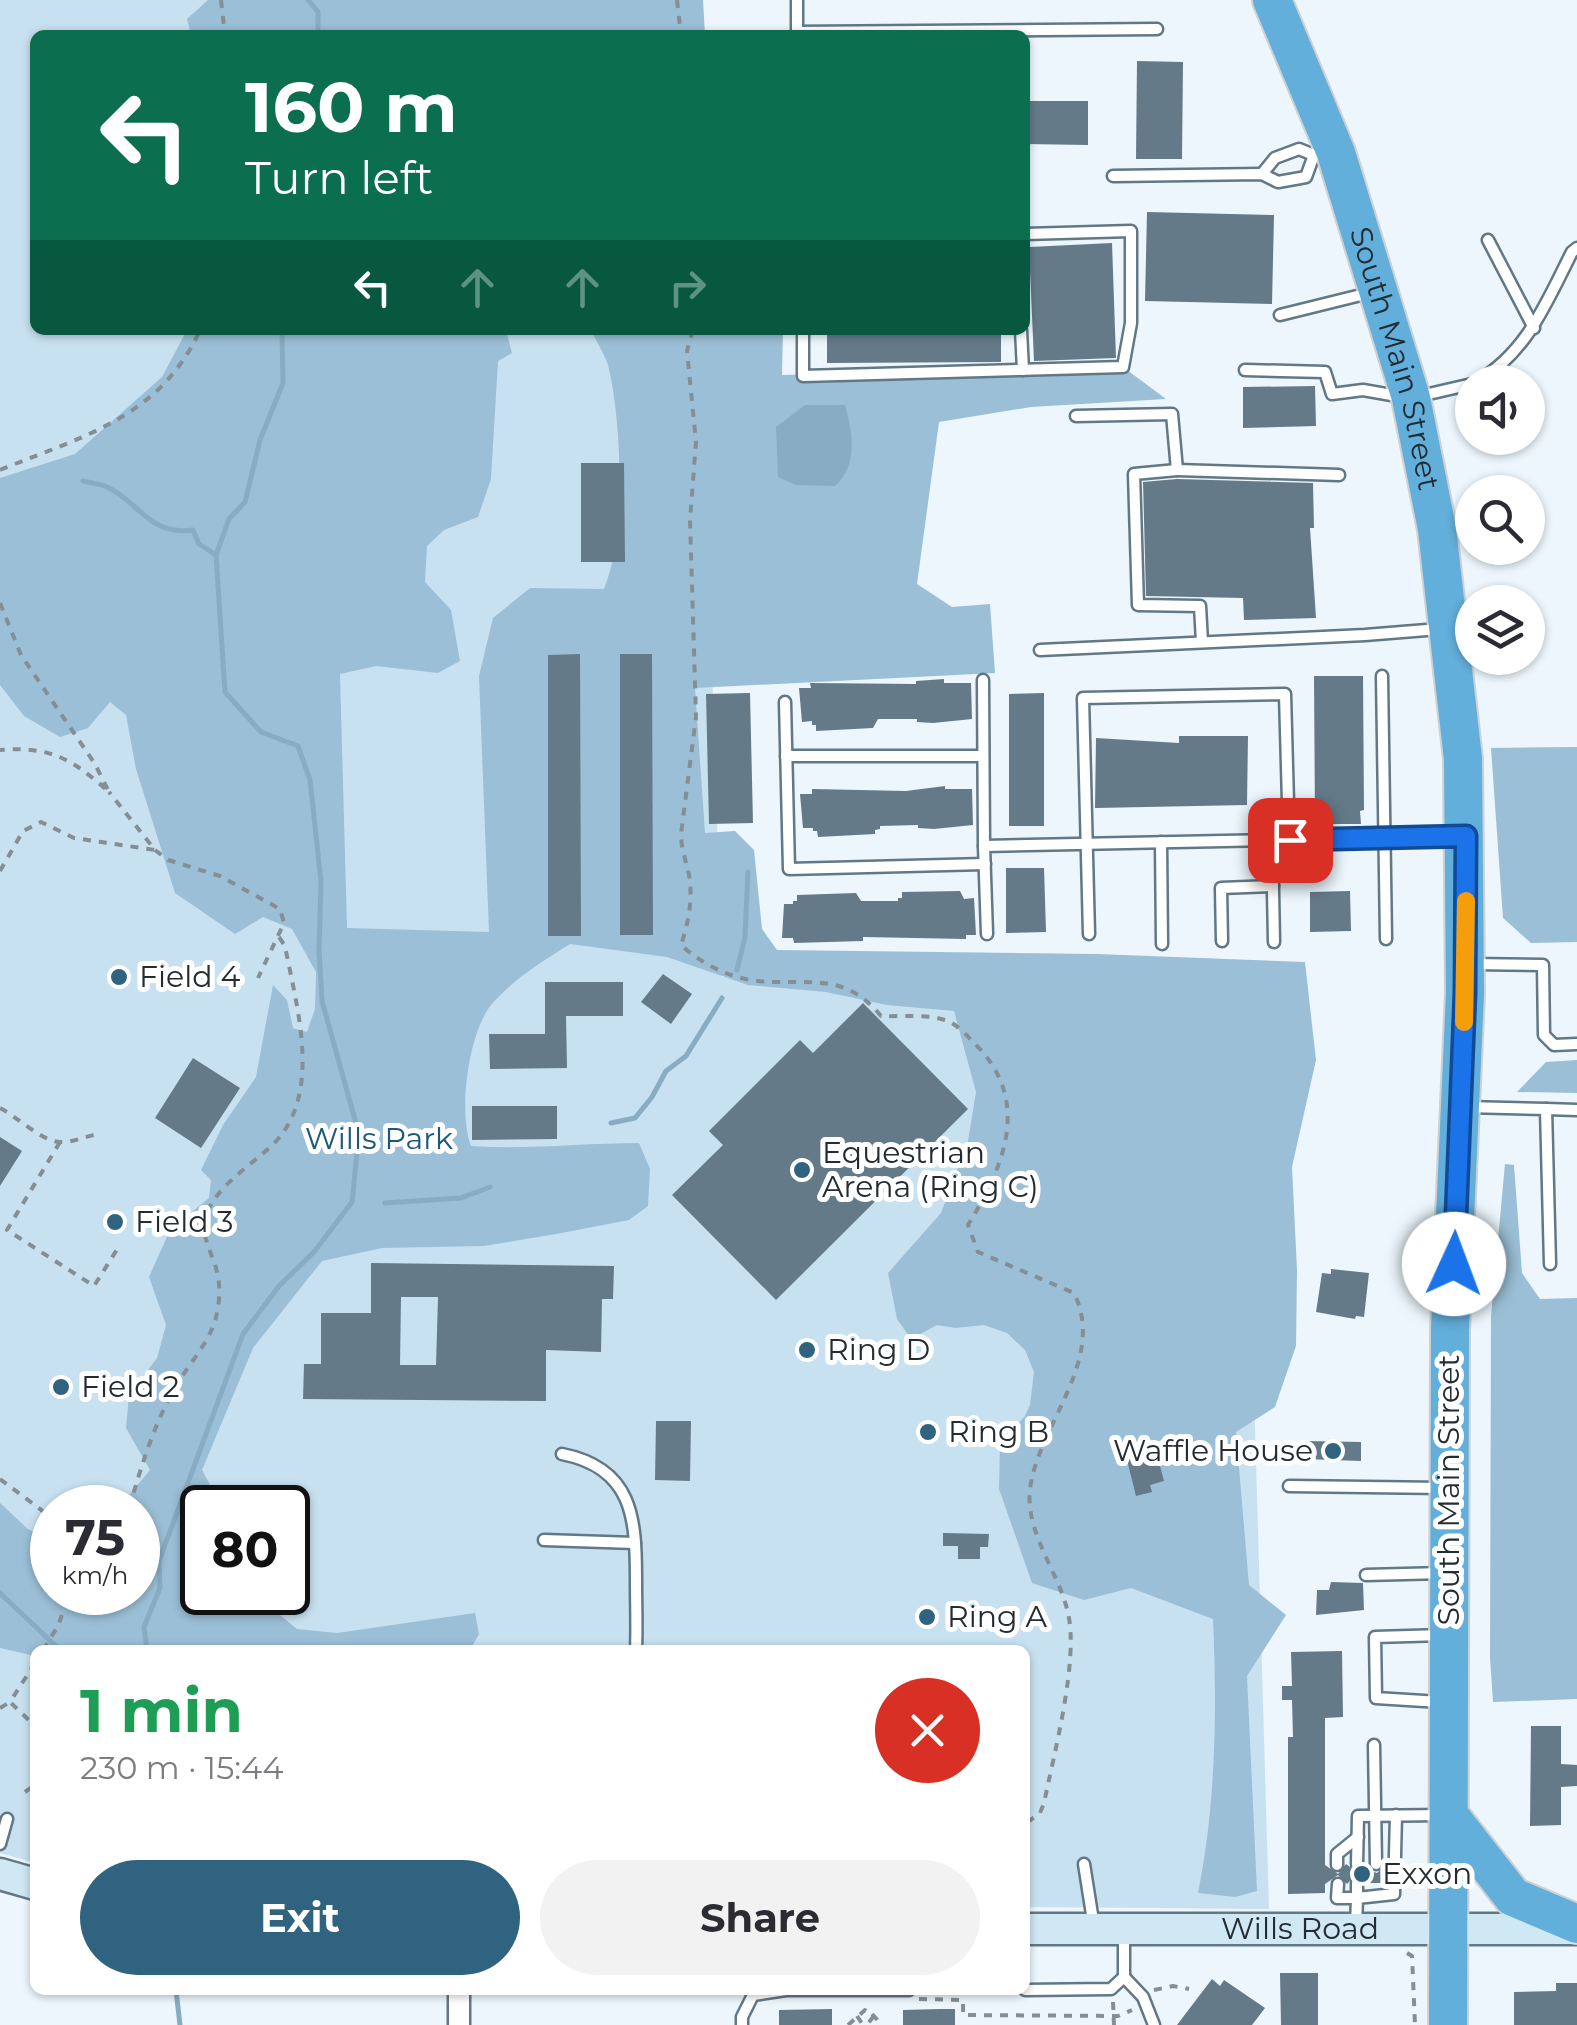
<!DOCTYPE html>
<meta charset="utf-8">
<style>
body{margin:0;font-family:Montserrat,sans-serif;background:#f2f2f3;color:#2b2b33;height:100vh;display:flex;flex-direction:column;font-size:38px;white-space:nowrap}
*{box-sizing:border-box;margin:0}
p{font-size:32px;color:#7c7c81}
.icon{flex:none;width:55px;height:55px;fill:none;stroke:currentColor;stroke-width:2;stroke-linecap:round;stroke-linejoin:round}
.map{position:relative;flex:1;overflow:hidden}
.sheet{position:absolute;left:30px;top:1645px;width:1000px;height:350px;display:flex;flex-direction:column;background:#fff;border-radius:15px;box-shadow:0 2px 8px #0004}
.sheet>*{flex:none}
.guide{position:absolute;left:30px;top:30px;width:1000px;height:305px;border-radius:15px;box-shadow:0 2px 8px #0004;background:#0b6e4f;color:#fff;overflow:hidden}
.fabs{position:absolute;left:1455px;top:365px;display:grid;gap:20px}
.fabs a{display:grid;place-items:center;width:90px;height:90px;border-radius:50%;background:#fff;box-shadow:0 2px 8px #0004;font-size:50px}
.speed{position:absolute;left:30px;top:1485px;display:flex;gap:20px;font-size:50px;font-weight:700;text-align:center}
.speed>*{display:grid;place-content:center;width:130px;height:130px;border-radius:50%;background:#fff;box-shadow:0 2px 8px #0004;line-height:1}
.speed small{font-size:25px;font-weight:400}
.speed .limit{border:5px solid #111;border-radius:15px;background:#fff;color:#111}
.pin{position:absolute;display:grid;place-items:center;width:85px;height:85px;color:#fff;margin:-42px;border-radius:20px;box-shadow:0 5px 15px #0006}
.me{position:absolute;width:110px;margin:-55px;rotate:2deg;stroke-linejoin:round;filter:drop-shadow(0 0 8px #0008)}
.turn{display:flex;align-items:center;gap:35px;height:210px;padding:0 50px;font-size:45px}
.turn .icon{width:130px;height:130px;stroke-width:2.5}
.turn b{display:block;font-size:70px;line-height:85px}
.lanes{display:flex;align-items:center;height:95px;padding:0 50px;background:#0003;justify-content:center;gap:50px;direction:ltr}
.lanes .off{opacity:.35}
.round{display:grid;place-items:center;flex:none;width:105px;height:105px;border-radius:52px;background:#f2f2f3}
.overview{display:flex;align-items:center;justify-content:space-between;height:170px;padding:0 50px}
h1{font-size:60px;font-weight:700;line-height:75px;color:#1e9e55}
.action{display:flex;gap:20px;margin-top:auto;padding:20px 50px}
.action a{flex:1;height:115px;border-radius:60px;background:#2f637f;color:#fff;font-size:40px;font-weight:700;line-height:115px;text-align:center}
.action a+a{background:#f2f2f3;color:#2b2b33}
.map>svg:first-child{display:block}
.green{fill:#c8e1f1;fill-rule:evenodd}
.forest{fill:#9bbfd6}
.water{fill:#88acc2}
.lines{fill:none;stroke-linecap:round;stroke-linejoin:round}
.stream{stroke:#88acc2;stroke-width:5}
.building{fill:#647a89;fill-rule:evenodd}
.lane-casing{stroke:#627886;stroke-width:15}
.street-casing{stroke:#627886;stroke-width:25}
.secondary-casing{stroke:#627886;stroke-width:35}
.highway-casing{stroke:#ced1d2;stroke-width:42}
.path{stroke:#848e94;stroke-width:4;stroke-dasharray:8 8;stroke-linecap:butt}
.lane{stroke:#fff;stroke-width:10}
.street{stroke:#fff;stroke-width:20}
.secondary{stroke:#d0e7f4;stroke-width:30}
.highway{stroke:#62afdb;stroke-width:38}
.route-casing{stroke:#114b97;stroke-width:25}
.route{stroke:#1a73e8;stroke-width:18}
.slow{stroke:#f59e0b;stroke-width:18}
.poi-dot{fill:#2f637f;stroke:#fff;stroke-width:4}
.labels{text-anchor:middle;stroke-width:10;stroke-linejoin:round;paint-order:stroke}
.street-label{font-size:30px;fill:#222c32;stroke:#fff}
.poi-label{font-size:30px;fill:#222c32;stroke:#fff;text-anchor:start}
.park-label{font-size:30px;fill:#1c5979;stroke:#fff}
</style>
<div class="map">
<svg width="1577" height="2025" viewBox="0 0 1577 2025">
<rect width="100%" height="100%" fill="#ecf6fc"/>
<path class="green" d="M0,0H691L692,35H35V330H701L722,977L1242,982L1269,1909L1025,1907V1650H35V1863L0,1853ZM52,1508H138V1592H52ZM202,1508H288V1592H202Z"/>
<g class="forest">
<polygon points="208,0 703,0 705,35 191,35 187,19"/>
<path d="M187,330H506L512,353L498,361L491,479L478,517L444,530L427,546L425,582L451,610L460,661L438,673L376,666L340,674L347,928L489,932L479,676L493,618L530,588L604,589C626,537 622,421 608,365C604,353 596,341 591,330H783L782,375L1123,367L1166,399L1031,407L939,422L917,584L952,607L990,604L995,673L695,688L705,833L735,831L754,850L762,929L777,950L1097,954L1305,962L1316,1060L1292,1167L1297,1270L1296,1346L1275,1407L1236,1432L1249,1585L1286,1615L1247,1676L1257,1891L1235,1897L1198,1893C1216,1804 1217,1711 1213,1619L1131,1588L1084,1600L1032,1583L999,1489L1000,1444L1025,1416L1030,1405L1034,1372L1025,1350L1007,1333L984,1325L955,1328L937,1325L911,1339L897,1319L888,1273L941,1213L968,1141L976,1092L954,1011L887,1005L826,992L748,985L667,957L570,944C542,962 513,979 491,1005C468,1034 458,1113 471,1146C527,1150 583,1143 639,1143L650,1169L648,1206L629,1220L556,1234L484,1246L382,1248L322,1261L253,1348L202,1470L216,1496L227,1507L202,1508V1592L253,1593L297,1629L337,1633L475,1613L479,1634L470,1650H35V1656L0,1648V1503L28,1529L52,1541V1592H138V1508L119,1507L150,1470L126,1428L129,1395L157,1358L166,1325L149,1277L170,1230L209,1198L211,1180L201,1170L223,1125L256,1077L273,985L287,1000L293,1028L307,1032L315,1009L316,972L292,929L263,917L235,934L175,893L136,769L126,715L110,702L88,728L60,737L24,716L0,685V478L75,454L162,377Z"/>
<polygon points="1577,747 1577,942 1531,943 1503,918 1491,748"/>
<polygon points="1577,1060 1577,1093 1517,1092 1546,1062"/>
<polygon points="1505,1164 1514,1165 1522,1273 1540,1299 1577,1298 1577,1699 1493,1702 1490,1658 1491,1316"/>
</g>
<path class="water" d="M805,405H845C853,433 858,465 835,486L796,485L778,477L776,427Z"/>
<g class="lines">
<g class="stream">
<polyline points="308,0 318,12 318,35"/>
<path d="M83,481C91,483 100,484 107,487C139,501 148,536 193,530L199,544L216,555"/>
<polyline points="737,970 745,937 748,872"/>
<polyline points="611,1123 635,1118 652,1097 666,1071 686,1056 722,998"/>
<polyline points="385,1203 461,1198 490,1187"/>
<polyline points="0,1593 60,1650"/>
<polyline points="147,1650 144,1627 160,1588 159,1561 243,1334 279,1286 314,1252 352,1202 359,1134 322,1001 319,950 321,882 310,780 298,746 261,732 225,692 216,555 229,519 245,502 260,440 283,383 282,330"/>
<polyline points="176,1990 180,2025"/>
</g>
</g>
<g class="building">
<polygon points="1137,61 1183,62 1182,159 1136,159"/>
<polygon points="1025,101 1088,101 1088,145 1025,144"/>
<polygon points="1147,212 1274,215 1272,304 1145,301"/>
<polygon points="1112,243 1116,358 1034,361 1029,247"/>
<polygon points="827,330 1001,330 1001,362 827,363"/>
<polygon points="1315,386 1316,426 1243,428 1243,387"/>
<polygon points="581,463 624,463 625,562 581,562"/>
<polygon points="1177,479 1313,483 1314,528 1310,528 1316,618 1244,620 1243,598 1146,596 1143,482"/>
<polygon points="580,654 581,936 548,936 548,655"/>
<polygon points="620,654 652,654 653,935 620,935"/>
<polygon points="1314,676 1363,676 1364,810 1360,811 1361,824 1315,824"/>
<polygon points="944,679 944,683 971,683 972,719 933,723 917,722 917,719 878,719 873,728 816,731 816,725 812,725 812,721 802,722 799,688 811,688 810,683 916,684 916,681"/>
<polygon points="750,693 753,823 709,824 706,694"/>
<polygon points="1044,693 1044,826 1009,826 1009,694"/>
<polygon points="1179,736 1248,736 1247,805 1095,808 1096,738 1179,743"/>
<polygon points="945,786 945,789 972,789 973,825 934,829 918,828 918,825 880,826 880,829 875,830 875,834 818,837 817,831 813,831 813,828 803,828 800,794 812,794 812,789 906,791"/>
<polygon points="1006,868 1044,868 1046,932 1006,933"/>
<polygon points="960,891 964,899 974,898 976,935 966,935 966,939 863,937 863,941 794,943 793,938 782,938 784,904 793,904 793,901 797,901 797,895 856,893 861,901 898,901 898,898 902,898 902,892"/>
<polygon points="1350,891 1351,931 1310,932 1310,892"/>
<polygon points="663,974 692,994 671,1024 641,1002"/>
<polygon points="545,982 623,982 623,1016 566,1016 567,1068 490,1069 489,1034 545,1034"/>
<polygon points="863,1003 968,1109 776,1300 672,1195 723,1145 709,1131 800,1040 813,1053"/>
<polygon points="193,1058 240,1088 201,1148 155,1118"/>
<polygon points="472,1106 557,1106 557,1139 472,1140"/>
<polygon points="0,1137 22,1151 0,1186"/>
<path d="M371,1263L614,1266L613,1299H602L601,1352L546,1350V1401L303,1399L304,1364H321V1313H371ZM401,1297H438L436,1365H400Z"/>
<polygon points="1331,1269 1369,1273 1364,1317 1356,1316 1355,1319 1316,1312 1322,1273 1331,1274"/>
<polygon points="656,1421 691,1421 690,1481 655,1480"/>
<polygon points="1305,1441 1361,1442 1361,1461 1304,1459"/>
<polygon points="1143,1452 1144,1458 1157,1455 1164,1481 1150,1485 1152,1492 1136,1496 1126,1456"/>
<polygon points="943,1533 989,1534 988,1547 980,1547 980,1559 958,1559 958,1546 943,1546"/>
<polygon points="1331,1582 1363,1583 1364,1610 1316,1615 1317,1590 1329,1590"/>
<polygon points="1342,1651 1343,1717 1325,1718 1325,1865 1338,1874 1346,1864 1358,1873 1367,1864 1371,1871 1377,1873 1386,1864 1386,1883 1366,1883 1362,1876 1356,1874 1347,1884 1338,1875 1325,1884 1325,1893 1288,1894 1288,1737 1293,1737 1292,1700 1282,1700 1282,1686 1292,1686 1291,1652"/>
<polygon points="1531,1726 1561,1726 1561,1764 1577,1765 1577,1786 1561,1787 1561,1825 1530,1826"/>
<polygon points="1280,1973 1318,1973 1318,2025 1281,2025"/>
<polygon points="1212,1979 1220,1986 1224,1980 1265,2008 1252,2025 1177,2025"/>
<polygon points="1556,1983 1577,1983 1577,2025 1514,2025 1514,1992 1556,1991"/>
<polygon points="832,2009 832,2025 779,2025 779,2010"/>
<polygon points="940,2009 955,2009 955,2025 903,2025 903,2010"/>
</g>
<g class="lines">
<g class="lane-casing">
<g id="lane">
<polyline points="797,0 797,32 1157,29"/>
<polyline points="1262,174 1275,158 1299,149 1314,155"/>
<polyline points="1113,176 1262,174 1278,182 1306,177 1314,155 1326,145"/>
<polyline points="1488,240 1534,328"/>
<polyline points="1280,315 1369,293"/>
<polyline points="803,330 803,376 1123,367 1131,323 1131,231 1025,234"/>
<polyline points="1021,330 1023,370"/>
<polyline points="1245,370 1325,372 1332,394 1363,390 1403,397"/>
<path d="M1476,382C1527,353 1546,303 1572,252L1577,248"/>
<polyline points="1420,396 1472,384"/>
<polyline points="1076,416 1172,414 1177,470 1339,475"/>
<polyline points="1177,470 1134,474 1138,605 1200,606 1202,642"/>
<polyline points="1040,650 1365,635 1439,629"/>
<polyline points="1382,676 1386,939"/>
<polyline points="983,680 984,846"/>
<polyline points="785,702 789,869 985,864"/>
<polyline points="786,756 983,756"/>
<polyline points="1272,840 1274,942"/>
<polyline points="1161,842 1162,944"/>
<polyline points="987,934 984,846 1455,836"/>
<polyline points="1089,934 1083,698 1285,694 1289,839"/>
<polyline points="1222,941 1221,888 1273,886"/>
<polyline points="1471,964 1543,965 1544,1035 1554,1045 1577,1044"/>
<polyline points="1466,1107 1546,1109 1550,1264"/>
<polyline points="1546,1109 1577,1110"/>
<path d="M562,1454C633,1468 636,1518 636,1580C636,1603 637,1627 636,1650"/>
<polyline points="1289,1486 1443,1488"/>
<polyline points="544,1540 635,1543"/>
<polyline points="1366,1575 1443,1573"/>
<polyline points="1440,1702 1376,1698 1375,1637 1443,1635"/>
<polyline points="1374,1745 1376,1864"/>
<polyline points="0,1844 7,1819"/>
<polyline points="1084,1864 1094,1927"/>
<polyline points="1357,1864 1358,1816 1443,1815"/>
<polyline points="1337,1865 1337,1854 1358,1837"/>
<polyline points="1338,1884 1337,1898 1357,1898 1357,1883"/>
<polyline points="1356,1926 1357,1898 1394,1894 1396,1815"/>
<polyline points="1124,1977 1143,1997 1154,2025"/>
<polyline points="1025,1990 1111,1989 1124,1977 1124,1932"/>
<polyline points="742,2025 742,2017 753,1995 786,1990 909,1990"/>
</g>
</g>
<g class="street-casing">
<polyline id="street" points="459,1990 459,2025"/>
</g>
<g class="secondary-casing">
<g id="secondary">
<polyline points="0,1874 35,1884"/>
<path id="s1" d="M1025,1929H1577"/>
</g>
</g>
<g class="highway-casing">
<g id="highway">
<path id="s2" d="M1272,0L1336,153L1411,398L1437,529L1463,759L1465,993L1450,1330L1448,2025"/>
<polyline points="1449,1815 1513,1897 1577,1924"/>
</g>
</g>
<g class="path">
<polyline points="221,0 225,35"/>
<polyline points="677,0 681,35"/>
<path d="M693,330L687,351L696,442L690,520L696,717L681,834C681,851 688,865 690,881C692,904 688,924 681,945C701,963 724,975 750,980C801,988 841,967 881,1016C902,1017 930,1013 950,1022C961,1028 970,1039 979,1048C1031,1104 1003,1168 968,1225L978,1252L1074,1293C1107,1360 1038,1425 1030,1489C1025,1533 1059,1572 1068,1613C1079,1660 1054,1754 1044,1803L1040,1813L1025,1824"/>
<path d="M0,470C83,436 160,418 200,330"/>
<path d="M0,603L21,655L95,764L109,792C72,759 51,746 0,750"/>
<polyline points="155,850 168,860 220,876 280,909 284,923 258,978"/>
<polyline points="0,871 23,831 41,822 74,838 155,850 109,792"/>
<path d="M0,1108C16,1116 43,1142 60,1142C70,1143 84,1137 94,1135"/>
<polyline points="60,1142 7,1230 94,1286 118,1248"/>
<polyline points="0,1479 52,1518"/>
<path d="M129,1508C141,1468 152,1430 172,1393C185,1368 206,1348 215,1321C220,1303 221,1285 216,1268C211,1251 200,1234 206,1216C214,1189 248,1167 268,1149C325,1100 297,1009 285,946L279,937"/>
<polyline points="43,1650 58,1626 70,1592"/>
<polyline points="35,1663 10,1702 35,1726"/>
<polyline points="0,1708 10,1702"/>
<polyline points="25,1792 35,1785"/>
<polyline points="1407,1953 1412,1956 1415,2025"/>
<polyline points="1154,1990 1173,1986 1189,1989"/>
<polyline points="919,1999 963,2000 963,2015 1118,2016 1132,2010"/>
<polyline points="1113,2002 1114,2025"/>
<polyline points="872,2014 882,2025"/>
<polyline points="857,2016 863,2025"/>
<polyline points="848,2025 865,2010 873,2017 867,2025"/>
</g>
<use href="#lane" class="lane"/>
<use href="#street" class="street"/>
<use href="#secondary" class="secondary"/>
<use href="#highway" class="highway"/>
</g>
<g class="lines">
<g class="route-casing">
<polyline id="route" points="1290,840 1466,836 1465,993 1454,1264"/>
</g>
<use href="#route" class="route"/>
<polyline class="slow" points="1464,1022 1466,901"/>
</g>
<g class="poi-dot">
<circle cx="119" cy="977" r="10"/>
<circle cx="802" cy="1170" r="10"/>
<circle cx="115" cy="1222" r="10"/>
<circle cx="807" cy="1350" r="10"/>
<circle cx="61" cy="1387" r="10"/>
<circle cx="928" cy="1432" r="10"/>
<circle cx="1333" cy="1451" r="10"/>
<circle cx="927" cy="1617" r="10"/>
<circle cx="1362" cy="1874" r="10"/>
</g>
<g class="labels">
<g class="street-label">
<text dy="10" stroke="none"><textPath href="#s2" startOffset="380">South Main Street</textPath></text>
<text transform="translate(1449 1490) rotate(-90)" y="10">South Main Street</text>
<text dy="10" stroke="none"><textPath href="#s1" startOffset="275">Wills Road</textPath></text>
</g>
<g class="poi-label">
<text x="139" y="987">Field 4</text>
<text x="822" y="1163">Equestrian<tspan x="822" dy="34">Arena (Ring C)</tspan></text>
<text x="135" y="1232">Field 3</text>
<text x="827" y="1360">Ring D</text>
<text x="81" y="1397">Field 2</text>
<text x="948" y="1442">Ring B</text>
<text x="1313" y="1461" text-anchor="end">Waffle House</text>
<text x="947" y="1627">Ring A</text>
<text x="1382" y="1884">Exxon</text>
</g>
<g class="park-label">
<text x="379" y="1149">Wills Park</text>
</g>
</g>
</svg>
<div class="fabs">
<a><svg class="icon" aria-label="sound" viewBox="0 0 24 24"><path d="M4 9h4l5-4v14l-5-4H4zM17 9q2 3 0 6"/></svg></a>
<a><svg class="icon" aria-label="search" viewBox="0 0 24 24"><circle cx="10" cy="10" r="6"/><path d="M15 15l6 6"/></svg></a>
<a><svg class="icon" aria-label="layers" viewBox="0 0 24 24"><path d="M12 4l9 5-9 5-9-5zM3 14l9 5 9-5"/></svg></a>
</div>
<div class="speed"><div>75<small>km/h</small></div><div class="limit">80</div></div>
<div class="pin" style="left:1290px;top:840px;background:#d93025"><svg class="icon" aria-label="arrive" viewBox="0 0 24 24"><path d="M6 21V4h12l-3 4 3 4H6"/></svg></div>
<svg class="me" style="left:1454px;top:1264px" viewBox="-20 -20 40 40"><circle r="19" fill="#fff"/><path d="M0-13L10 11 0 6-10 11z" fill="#1a73e8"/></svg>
<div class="guide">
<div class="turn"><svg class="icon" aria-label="left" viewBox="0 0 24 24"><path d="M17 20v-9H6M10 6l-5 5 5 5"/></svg><div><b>160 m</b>Turn left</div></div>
<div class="lanes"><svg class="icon" aria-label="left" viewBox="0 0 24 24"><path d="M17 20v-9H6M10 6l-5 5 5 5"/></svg><svg class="icon off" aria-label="ahead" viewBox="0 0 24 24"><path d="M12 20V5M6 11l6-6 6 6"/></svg><svg class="icon off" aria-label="ahead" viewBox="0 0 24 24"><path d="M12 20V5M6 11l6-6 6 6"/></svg><svg class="icon off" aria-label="right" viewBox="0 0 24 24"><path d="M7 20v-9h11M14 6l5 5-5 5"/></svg></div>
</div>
<section class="sheet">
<div class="overview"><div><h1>1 min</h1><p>230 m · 15:44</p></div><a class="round" style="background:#d93025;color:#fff"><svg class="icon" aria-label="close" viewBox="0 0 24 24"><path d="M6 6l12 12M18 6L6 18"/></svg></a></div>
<div class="action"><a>Exit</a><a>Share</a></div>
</section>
</div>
